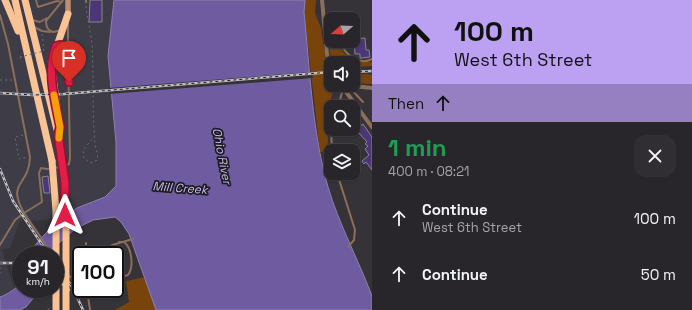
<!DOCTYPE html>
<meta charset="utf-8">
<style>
body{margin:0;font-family:"Space Grotesk",sans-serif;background:#302e32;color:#f1f3f6;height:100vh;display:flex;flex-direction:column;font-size:15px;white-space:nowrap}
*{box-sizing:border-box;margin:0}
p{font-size:13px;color:#a5a5a8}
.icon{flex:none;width:22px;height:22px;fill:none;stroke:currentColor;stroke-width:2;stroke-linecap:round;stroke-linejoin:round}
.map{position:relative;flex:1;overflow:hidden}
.drawer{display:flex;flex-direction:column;background:#28262a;width:320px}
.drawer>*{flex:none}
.top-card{background:#bca0f2;color:#111;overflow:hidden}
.needle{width:26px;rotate:251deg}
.fabs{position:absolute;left:324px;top:12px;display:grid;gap:8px}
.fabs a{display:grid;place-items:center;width:36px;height:36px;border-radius:8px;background:#28262a;box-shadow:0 1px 3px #0004,0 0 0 1px #444347;font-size:20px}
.speed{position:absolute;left:12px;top:246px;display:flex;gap:8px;font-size:20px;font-weight:700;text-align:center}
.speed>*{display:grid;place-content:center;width:52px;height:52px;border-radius:50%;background:#28262a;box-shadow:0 1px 3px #0004,0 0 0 1px #444347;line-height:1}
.speed small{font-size:10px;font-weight:400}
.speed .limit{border:2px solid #111;border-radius:6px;background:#fff;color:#111}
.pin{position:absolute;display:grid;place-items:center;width:34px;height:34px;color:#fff;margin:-41px -17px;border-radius:50% 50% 50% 0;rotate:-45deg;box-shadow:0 0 4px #0007}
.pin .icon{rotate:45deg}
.me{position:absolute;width:44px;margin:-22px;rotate:0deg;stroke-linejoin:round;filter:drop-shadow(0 0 3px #0008)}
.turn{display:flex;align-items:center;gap:14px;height:84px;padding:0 16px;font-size:18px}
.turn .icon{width:52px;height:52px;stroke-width:2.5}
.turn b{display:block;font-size:28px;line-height:34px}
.then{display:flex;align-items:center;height:38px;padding:0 16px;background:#0003;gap:8px;font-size:15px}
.round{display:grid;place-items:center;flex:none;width:42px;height:42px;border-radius:12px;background:#302e32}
.head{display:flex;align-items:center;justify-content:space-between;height:68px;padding:0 16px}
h1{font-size:24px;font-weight:700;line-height:30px;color:#1e9e55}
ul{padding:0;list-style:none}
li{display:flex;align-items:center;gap:12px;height:56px;padding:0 16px}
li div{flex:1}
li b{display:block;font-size:15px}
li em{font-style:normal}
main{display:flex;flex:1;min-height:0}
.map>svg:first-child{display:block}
.built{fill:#3e3c47}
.green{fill:#78440b}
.water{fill:#6f5b9f;stroke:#8f80b1}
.pier{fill:#353338}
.building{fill:#4c3677;stroke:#87868c}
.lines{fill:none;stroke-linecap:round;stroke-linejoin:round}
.path{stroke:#6d6c70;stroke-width:1;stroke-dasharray:2 3;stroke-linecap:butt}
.lane{stroke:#8b6f59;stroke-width:2}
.street{stroke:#8b6f59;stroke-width:4}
.secondary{stroke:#bc906c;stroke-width:5.5}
.highway{stroke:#f9c396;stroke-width:7}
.rail-casing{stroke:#c2c0c4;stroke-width:2.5}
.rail{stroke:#1c1c1e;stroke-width:1;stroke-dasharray:3;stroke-linecap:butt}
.path-bridge{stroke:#6d6c70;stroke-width:1;stroke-dasharray:2 3;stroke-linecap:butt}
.highway-bridge{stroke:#f9c396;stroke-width:7}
.route-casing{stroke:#92132f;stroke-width:10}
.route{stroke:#e11d48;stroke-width:7}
.slow{stroke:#f59e0b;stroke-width:7}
.labels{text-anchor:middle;stroke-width:3.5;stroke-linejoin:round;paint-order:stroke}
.water-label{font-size:12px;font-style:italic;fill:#c6b7f1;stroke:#1c1c1e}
</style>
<main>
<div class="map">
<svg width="372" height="310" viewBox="0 0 372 310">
<rect width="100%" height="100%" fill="#353338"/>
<polygon class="built" points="0,0 114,0 108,56 116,142 116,186 105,197 77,208 63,218 32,221 24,219 20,221 10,248 3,249 2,251 22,310 0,310"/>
<g class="green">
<polygon points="305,0 316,0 315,13 321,28 327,67 331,74 331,81 324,83 328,90 333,92 330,102 331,120 326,132 328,137 327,151 320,152 304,12"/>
<path d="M328,21L331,26V41H339C343,59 354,62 372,62V66L353,67V63H334L330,54Z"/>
<polygon points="366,74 372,75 372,84 353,83 353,75"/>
<polygon points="145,277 156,310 115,310 129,302 126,281"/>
</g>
<g class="water">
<path d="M114,0H305L304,12C310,70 312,131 328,187C339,224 358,259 372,296V310H156L129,234L121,222L115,217L93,220L75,229L45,255H30L31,250L45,234L57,222L77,208L105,197L116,186V142L108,56Z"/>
<path d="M21,284V289H36L35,296L26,307L20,310H0V297C9,294 14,289 21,284Z"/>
</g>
<polygon class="pier" points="312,72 313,78 109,94 109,88"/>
<g class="building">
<polygon points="90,0 102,0 102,22 89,22"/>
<polygon points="365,38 366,50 369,50 370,57 362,58 360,58 360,54 355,54 354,39"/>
<polygon points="363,124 372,137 372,170 366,162 364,164 362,161 369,155 365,149 368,146 365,144 367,142 358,132 356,134 354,131"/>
<polygon points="48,176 50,193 44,193 42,177"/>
</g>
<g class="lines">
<g class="path">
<path d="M86,6C87,19 91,31 92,45C94,78 92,111 95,143C95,150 100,155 96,161L90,163L84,158L83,150L94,137"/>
<polyline points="42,34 44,51"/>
<polyline points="20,57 22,62"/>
<polyline points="0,80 13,80"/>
<polyline points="23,135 15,137 19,159 28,157"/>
<polyline points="0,262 0,273"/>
<polyline points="48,310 50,307"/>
</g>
<g class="lane">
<polyline points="36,0 38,7 57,1 62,2"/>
<polyline points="86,0 86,2"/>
<path d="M0,15L8,44L30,157C29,187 6,181 24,213L15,220L0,245"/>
<polyline points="32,20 40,22 47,18"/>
<polyline points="325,20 328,20 331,25"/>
<polyline points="68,22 68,47"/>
<polyline points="34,27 42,31 50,32"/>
<path d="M61,29C53,35 46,31 46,21L63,0"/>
<path d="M341,41C343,54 359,66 372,59"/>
<polyline points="350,88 363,102"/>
<polyline points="338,107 343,89"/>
<polyline points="331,129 332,151"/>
<polyline points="65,166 69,164 70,158 68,54"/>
<polyline points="337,173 355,230 354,240 348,247"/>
<polyline points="86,243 86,255"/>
<polyline points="53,255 24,213 42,202 39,173 41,168 47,169 61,167"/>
<polyline points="109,255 112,245 133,239"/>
<polyline points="69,276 81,284"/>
<path d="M115,279L128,275C134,267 132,248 124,242H119"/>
<polyline points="87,289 90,310"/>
</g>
<g class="street">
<polyline points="322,0 327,54 331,68"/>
<polyline points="341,85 372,127"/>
<polyline points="343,88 353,86 372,88"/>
</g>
<polyline class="secondary" points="68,14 68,0"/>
<g class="highway">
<polyline points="5,0 18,31"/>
<polyline points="15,0 52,161"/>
<polyline points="25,0 58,134 62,159"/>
<polyline points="57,46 64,45 68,53"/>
<polyline points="58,114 51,63 68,14"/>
</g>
<g class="rail-casing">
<g id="rail">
<polyline points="353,72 372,71"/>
<polyline points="0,93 33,95 64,94 331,72"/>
<polyline points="0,169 13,201 49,255"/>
<polyline points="0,263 21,263"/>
<polyline points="55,263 73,288 83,310"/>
<polyline points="55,277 69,290"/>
</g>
</g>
<use href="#rail" class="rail"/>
<polyline class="path-bridge" points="20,57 44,51"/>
<g class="highway-bridge">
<polyline points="62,159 66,200 66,310"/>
<polyline points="52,161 56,211 56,310"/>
</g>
</g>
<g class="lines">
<g class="route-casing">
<path id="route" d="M65,215V183L58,134L60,127C55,101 46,71 56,46L61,45L65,46L68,54L69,82"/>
</g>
<use href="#route" class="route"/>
<polyline class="slow" points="54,95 60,127 59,138"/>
</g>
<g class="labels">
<g class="water-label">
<text transform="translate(222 156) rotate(79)" y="4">Ohio River</text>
<text transform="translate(180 188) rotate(4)" y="4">Mill Creek</text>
</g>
</g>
</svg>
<div class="fabs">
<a><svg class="needle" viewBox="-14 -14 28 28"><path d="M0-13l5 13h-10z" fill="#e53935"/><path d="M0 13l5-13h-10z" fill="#a5a5a8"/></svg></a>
<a><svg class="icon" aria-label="sound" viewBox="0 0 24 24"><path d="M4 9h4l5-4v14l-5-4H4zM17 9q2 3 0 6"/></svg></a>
<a><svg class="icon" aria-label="search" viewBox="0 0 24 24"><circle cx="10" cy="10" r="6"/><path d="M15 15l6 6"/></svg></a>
<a><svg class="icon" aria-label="layers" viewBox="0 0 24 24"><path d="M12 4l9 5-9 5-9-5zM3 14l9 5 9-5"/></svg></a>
</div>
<div class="speed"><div>91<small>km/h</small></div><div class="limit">100</div></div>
<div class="pin" style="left:69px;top:82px;background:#d93025"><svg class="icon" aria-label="arrive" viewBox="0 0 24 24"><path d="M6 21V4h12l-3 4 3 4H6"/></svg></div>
<svg class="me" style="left:65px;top:215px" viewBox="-20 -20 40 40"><path d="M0-17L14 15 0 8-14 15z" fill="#e11d48" stroke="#fff" stroke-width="4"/></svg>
</div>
<section class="drawer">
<div class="top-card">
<div class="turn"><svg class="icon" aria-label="ahead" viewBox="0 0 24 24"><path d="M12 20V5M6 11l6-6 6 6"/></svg><div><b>100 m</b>West 6th Street</div></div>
<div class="then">Then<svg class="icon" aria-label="ahead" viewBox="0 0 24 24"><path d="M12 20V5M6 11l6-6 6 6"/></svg></div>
</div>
<div class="head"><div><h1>1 min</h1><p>400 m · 08:21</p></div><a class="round"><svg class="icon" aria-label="close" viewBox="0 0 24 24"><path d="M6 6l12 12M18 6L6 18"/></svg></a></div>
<ul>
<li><svg class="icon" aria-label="ahead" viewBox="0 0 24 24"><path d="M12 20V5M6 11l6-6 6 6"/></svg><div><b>Continue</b><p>West 6th Street</p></div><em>100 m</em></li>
<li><svg class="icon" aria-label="ahead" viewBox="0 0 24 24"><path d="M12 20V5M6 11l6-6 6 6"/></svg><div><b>Continue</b></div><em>50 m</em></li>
</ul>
</section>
</main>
